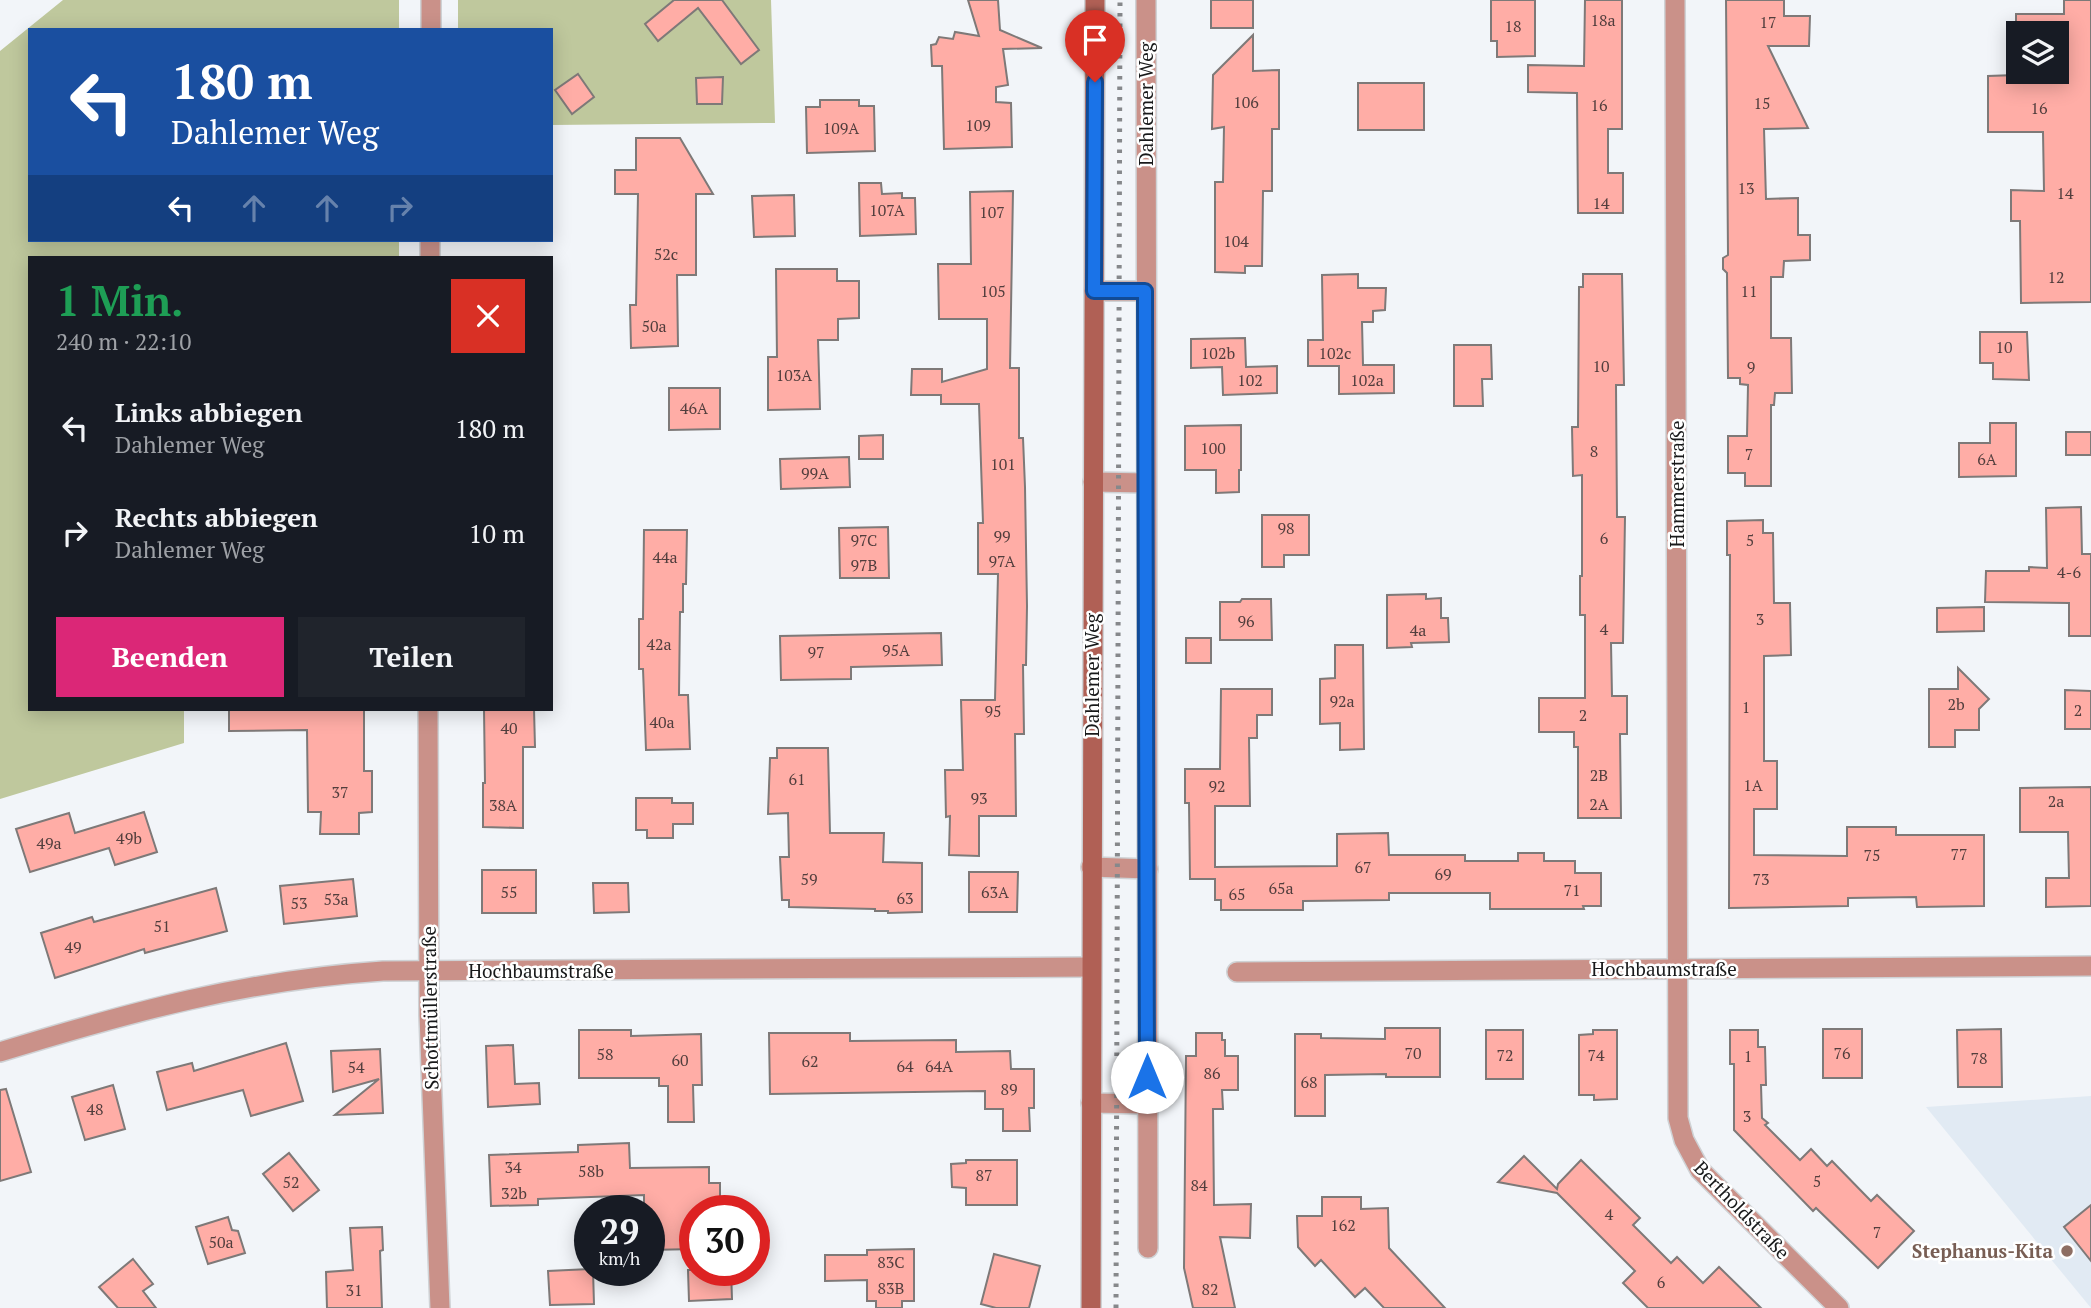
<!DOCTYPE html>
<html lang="de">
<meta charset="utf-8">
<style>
body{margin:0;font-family:"PT Serif",serif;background:#20242c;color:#f1f3f6;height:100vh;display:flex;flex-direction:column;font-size:26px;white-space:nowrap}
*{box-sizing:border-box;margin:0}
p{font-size:23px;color:#9ea1a6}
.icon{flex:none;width:38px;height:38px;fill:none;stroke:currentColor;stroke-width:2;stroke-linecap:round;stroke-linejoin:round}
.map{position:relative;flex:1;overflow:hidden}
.drawer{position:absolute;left:28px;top:256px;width:525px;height:455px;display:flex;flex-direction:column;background:#171b24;border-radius:0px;box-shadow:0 4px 18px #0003}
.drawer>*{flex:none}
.top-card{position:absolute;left:28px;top:28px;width:525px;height:214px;border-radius:0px;box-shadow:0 4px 18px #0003;background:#1a4fa0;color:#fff;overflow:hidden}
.buttons{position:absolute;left:2006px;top:21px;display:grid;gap:14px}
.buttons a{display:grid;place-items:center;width:63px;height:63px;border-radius:0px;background:#171b24;box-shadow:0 4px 18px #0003;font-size:35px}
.speed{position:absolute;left:574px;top:1195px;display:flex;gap:14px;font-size:35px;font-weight:700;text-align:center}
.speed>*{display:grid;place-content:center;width:91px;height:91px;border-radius:50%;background:#171b24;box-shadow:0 4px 18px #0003;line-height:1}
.speed small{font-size:18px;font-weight:400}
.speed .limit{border:10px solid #d22;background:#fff;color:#111}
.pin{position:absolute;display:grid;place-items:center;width:60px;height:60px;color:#fff;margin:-72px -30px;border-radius:50% 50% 50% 0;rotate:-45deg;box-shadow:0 0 7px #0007}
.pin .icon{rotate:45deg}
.me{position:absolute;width:77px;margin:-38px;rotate:0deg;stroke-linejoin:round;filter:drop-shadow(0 0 5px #0008)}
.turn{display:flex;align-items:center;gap:24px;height:147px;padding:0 28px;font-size:32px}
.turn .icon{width:91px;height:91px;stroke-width:2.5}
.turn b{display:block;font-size:49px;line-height:60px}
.lanes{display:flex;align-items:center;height:66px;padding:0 28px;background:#0003;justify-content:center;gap:35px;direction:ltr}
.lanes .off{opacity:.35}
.round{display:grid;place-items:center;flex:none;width:74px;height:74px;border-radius:0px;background:#20242c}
.overview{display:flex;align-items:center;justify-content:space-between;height:119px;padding:0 28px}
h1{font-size:42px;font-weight:800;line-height:52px;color:#1e9e55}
.action{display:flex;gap:14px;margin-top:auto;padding:14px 28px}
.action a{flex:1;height:80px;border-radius:0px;background:#db2777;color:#fff;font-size:28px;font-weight:800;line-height:80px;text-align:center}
.action a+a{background:#20242c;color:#f1f3f6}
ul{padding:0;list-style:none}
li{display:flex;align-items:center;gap:21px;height:105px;padding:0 28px}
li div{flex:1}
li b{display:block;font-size:26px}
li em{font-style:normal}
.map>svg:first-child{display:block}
.built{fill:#e1eaf3}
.green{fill:#bfc89d}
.building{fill:#ffada6;stroke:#7e7978;stroke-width:2;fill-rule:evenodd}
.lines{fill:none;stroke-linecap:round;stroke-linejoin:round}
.minor-casing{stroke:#cfd2d5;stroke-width:22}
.secondary-casing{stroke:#cfd2d5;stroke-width:22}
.minor{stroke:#ca9189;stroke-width:19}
.secondary{stroke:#b06055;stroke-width:19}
.rail{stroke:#86888b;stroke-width:5;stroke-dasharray:3.5 7;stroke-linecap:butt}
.route-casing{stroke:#114b97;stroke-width:18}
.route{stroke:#1a73e8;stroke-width:12}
.education-dot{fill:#8d6e63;stroke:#fff;stroke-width:2.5}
.labels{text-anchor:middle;stroke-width:5;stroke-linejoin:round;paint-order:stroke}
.number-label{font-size:16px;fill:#523e3d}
.street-label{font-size:19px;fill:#18191a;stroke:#fff}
.education-label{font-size:19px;font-weight:bold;fill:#785e54;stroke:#fff;text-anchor:end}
</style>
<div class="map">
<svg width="2091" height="1308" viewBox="0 0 2091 1308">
<rect width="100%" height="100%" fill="#f2f5f9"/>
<polygon class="built" points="2091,1096 2091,1308 1926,1107"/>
<g class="green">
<polygon points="63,0 399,0 399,30 30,30 30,240 399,240 399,257 30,257 30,709 184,709 184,743 0,799 0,51"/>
<polygon points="458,0 771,0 775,123 551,125 551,30 458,30"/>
</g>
<g class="building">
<polygon points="674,0 722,0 759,50 741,64 698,8 658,41 645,24"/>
<polygon points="968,0 998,0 1000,30 1042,48 1003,49 1008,85 996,87 996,102 1011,103 1012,147 944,149 942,66 932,66 931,45 936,44 939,37 953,39 955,32 979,36"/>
<rect x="1211" y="0" width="42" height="28"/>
<polygon points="1491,0 1535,0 1535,56 1497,57 1497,41 1491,41"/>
<polygon points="1585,0 1622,0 1622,129 1608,129 1608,173 1623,173 1623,213 1578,213 1577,93 1528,92 1528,65 1584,66"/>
<polygon points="1726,0 1784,0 1784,16 1810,16 1809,46 1768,46 1808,128 1764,129 1766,199 1798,198 1798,235 1810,235 1810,260 1784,261 1783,277 1771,277 1771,338 1791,338 1792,393 1775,393 1774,405 1771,405 1771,486 1745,486 1745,473 1728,473 1728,436 1747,436 1748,385 1740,384 1740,378 1728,378 1727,273 1723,269 1723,258 1728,255"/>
<path d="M2064,0H2091V302L2021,303L2020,221H2011V190L2044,191L2043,132H1988V76L2016,75V14H2064ZM2018,33H2056V72H2018Z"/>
<polygon points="1253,35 1253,71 1279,70 1279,129 1272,129 1272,191 1263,191 1262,266 1245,266 1245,273 1215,272 1215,182 1223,182 1224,127 1212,129 1213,75"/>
<polygon points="578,74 594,97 572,114 555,90"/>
<polygon points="723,77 722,104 697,104 696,78"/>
<rect x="1358" y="83" width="66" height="47"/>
<polygon points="820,100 859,100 859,106 874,106 875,151 807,153 806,107 820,107"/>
<polygon points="636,138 680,138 713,194 696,194 696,275 677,275 678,346 631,348 630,305 636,305 638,194 615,194 615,170 636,170"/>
<polygon points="859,183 881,183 882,194 902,193 902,198 915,198 916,234 860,236"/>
<polygon points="1013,191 1010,368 1019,368 1019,438 1023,438 1025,487 1027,606 1026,665 1023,665 1024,734 1015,734 1016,816 979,816 979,856 949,855 950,816 946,817 945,770 963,770 961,700 995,700 998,574 978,574 978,523 983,523 979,404 941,404 941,395 911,395 912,369 942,369 942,382 987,369 987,319 939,319 938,264 971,264 970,192"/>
<polygon points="794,195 795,236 754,237 752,196"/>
<polygon points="776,269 837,269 837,281 859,281 859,318 838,319 838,340 818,340 820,409 768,410 768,357 777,357"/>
<polygon points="1358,274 1358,288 1386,288 1385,310 1373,311 1373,322 1362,322 1363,365 1394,365 1394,393 1339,394 1339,366 1308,366 1308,340 1323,340 1322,275"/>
<polygon points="1583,274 1622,274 1624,385 1616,385 1617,517 1625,517 1623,643 1611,643 1612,696 1627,696 1627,734 1620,734 1621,818 1578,818 1578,747 1574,747 1574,732 1539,732 1539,698 1585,698 1585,615 1580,615 1580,576 1582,576 1582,475 1573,476 1572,427 1578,427 1579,287 1583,287"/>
<polygon points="1980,332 2027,332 2029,380 1993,379 1993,363 1980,363"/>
<polygon points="1245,338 1246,367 1277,366 1277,393 1223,395 1222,367 1191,368 1191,339"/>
<polygon points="1454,345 1491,345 1492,379 1482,379 1483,406 1454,406"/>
<polygon points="669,388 720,388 720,429 669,430"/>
<polygon points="1990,423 2016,423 2016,476 1959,477 1959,443 1990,443"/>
<polygon points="1241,425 1241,470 1239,470 1239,492 1216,493 1216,470 1185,470 1185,426"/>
<rect x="2066" y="432" width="25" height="23"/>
<polygon points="883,435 883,459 859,459 859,436"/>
<polygon points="849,457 850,487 781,489 780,459"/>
<polygon points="2081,507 2082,554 2091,554 2091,636 2069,636 2069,603 1985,602 1986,571 2029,571 2029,567 2047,568 2046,508"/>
<polygon points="1262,515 1309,515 1309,555 1284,555 1284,567 1262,567"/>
<polygon points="1763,520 1763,533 1773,533 1774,603 1790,603 1791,655 1764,656 1764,761 1777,761 1777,809 1754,809 1754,855 1847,856 1847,827 1896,827 1896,835 1984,835 1984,906 1917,907 1916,897 1848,898 1848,906 1729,908 1730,555 1727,555 1727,521"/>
<polygon points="888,527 889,578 840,578 839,528"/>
<polygon points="644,530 687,530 686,584 683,584 683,612 680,612 679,695 688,695 690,749 646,750 643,669 639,669 639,619 643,619"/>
<polygon points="1426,594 1426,599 1441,598 1441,618 1448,618 1449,642 1411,643 1412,647 1387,648 1387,595"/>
<polygon points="1242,599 1271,599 1272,640 1220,640 1220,602 1240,602"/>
<polygon points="1984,607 1984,631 1937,632 1937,608"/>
<polygon points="941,633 942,665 851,667 851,679 781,680 780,636"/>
<rect x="1186" y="638" width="25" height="25"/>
<polygon points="1335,645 1363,645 1364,749 1340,750 1340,723 1320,724 1320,679 1335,678"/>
<polygon points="1958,668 1989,699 1979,709 1979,730 1955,730 1955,747 1929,747 1929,689 1958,689"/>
<polygon points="1221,689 1272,689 1272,715 1257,715 1257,738 1249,738 1250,806 1215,806 1215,867 1337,866 1337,834 1388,833 1389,855 1465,855 1465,861 1518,861 1518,853 1544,853 1544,861 1575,861 1575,873 1601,873 1601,906 1583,906 1584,909 1490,909 1490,893 1389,893 1389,900 1303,901 1303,910 1221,910 1221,900 1215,900 1215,879 1190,879 1189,803 1185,803 1185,769 1220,769"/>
<polygon points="2065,690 2091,691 2091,729 2065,729"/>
<polygon points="229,709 364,709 364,771 372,771 372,812 359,813 359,834 320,834 321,812 308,812 307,730 229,731"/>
<polygon points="484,709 534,709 535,747 523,747 523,828 483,827 483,783 485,783"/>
<polygon points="777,748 828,748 830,833 884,833 883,862 922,863 922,912 888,913 888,911 875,911 875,909 789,907 789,900 782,900 780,857 789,857 788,813 768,814 770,758 777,758"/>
<polygon points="2091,787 2091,906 2046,907 2046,878 2069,878 2068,832 2020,832 2020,788"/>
<polygon points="636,798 672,798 672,803 693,803 693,824 673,824 673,838 647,838 647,830 636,830"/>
<polygon points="144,812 157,852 115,865 109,848 30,872 16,829 69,813 75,833"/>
<rect x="482" y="870" width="54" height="43"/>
<polygon points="969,872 1018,872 1017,912 969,912"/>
<polygon points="353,879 357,916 284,924 280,886"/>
<polygon points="593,883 628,883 629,912 594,913"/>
<polygon points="216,888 227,931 145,953 144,949 55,978 41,933 92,917 94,922"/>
<polygon points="1385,1028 1440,1028 1440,1077 1386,1077 1386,1074 1325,1075 1325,1116 1295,1116 1295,1034 1321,1034 1321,1038 1385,1039"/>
<rect x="1823" y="1029" width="39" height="49"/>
<polygon points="2001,1029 2002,1087 1958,1087 1957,1030"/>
<polygon points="579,1030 631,1030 631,1036 701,1034 702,1085 693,1085 694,1122 668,1122 668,1086 659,1086 659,1078 579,1078"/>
<rect x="1486" y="1030" width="37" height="49"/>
<polygon points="1593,1030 1617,1030 1617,1099 1594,1100 1594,1095 1579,1095 1579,1035 1593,1034"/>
<polygon points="1730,1030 1758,1030 1758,1047 1765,1047 1766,1085 1761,1085 1762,1118 1768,1123 1765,1125 1800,1160 1811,1149 1827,1166 1832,1161 1871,1201 1877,1195 1914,1231 1878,1268 1816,1208 1813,1211 1734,1130 1734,1064 1730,1064"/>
<polygon points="769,1033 850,1033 850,1041 956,1040 956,1052 1010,1051 1011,1069 1034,1069 1034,1108 1029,1108 1030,1131 1003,1131 1003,1109 985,1109 985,1091 770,1094"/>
<polygon points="1196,1033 1222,1033 1222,1040 1225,1040 1225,1056 1238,1056 1238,1090 1222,1090 1223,1109 1213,1109 1214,1205 1251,1204 1250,1238 1220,1237 1235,1308 1193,1308 1184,1268 1186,1056 1196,1056"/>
<polygon points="286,1043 303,1101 251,1116 243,1090 167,1110 157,1072 192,1063 194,1071"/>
<polygon points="513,1045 515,1084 539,1083 540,1104 488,1107 486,1046"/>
<polygon points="380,1049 383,1113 335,1115 379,1079 333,1092 331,1051"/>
<polygon points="113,1085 125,1129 85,1140 72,1097"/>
<polygon points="6,1089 31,1172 0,1181 0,1090"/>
<polygon points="629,1143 630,1168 709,1167 709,1183 720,1183 720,1211 695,1211 695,1249 649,1250 649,1211 644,1211 644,1195 538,1199 538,1205 491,1206 489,1155 578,1152 578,1145"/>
<polygon points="289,1153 319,1190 293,1211 263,1174"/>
<polygon points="1524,1156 1557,1189 1558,1184 1581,1160 1640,1218 1633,1225 1671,1263 1677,1257 1703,1283 1719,1267 1761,1308 1648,1308 1623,1283 1635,1271 1557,1193 1498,1182"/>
<polygon points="966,1160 1017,1160 1017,1205 966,1205 966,1188 952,1187 951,1164 966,1163"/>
<polygon points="1322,1197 1361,1197 1361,1209 1388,1208 1389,1248 1445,1308 1384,1308 1365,1288 1355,1297 1321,1260 1315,1266 1298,1247 1297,1216 1322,1216"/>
<polygon points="2091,1205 2091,1261 2064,1227"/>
<polygon points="228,1217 232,1230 238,1231 245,1253 208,1264 196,1227"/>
<polygon points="382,1227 383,1250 380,1251 382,1308 327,1308 326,1272 353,1270 350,1228"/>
<polygon points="914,1249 914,1301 902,1301 902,1308 876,1308 876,1301 867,1301 867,1280 825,1281 825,1255 867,1255 867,1250"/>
<polygon points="994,1254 1040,1266 1029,1308 996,1308 981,1304"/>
<polygon points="133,1259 153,1284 143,1291 156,1308 118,1308 99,1287"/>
<polygon points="590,1269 593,1270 594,1304 550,1305 548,1271"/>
<polygon points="688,1270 731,1270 732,1299 689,1301"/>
</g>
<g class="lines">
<g class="minor-casing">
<g id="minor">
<polyline points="1146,0 1148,1248"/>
<polyline points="1675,0 1678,1118 1684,1140 1700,1170 1839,1308"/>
<polyline points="431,30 431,0"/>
<polyline points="430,257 430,240"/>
<polyline points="1094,291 1145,291"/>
<polyline points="1093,482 1146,483"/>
<polyline points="428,709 429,1015 440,1308"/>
<polyline points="1091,867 1148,869"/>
<polyline points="1237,972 2091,966"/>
<path d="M0,1052C130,1012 247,980 383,971L1091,967"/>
<polyline points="1091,1103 1146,1104"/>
</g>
</g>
<g class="secondary-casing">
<polyline id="secondary" points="1091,1308 1095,0"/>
</g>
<use href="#minor" class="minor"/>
<use href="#secondary" class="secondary"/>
<polyline class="rail" points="1116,1308 1120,0"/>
</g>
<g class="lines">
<g class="route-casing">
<polyline id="route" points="1095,82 1094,291 1145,291 1147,1077"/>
</g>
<use href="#route" class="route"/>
</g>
<circle class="education-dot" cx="2067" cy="1251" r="7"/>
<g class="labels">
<g class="number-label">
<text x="1603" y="26">18a</text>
<text x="1768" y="28">17</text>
<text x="1513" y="32">18</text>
<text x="1246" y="108">106</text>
<text x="1762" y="109">15</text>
<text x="1599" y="111">16</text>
<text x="2039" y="114">16</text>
<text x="978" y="131">109</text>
<text x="841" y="134">109A</text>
<text x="1746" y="194">13</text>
<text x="2065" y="199">14</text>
<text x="1601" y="209">14</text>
<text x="887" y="216">107A</text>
<text x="992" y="218">107</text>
<text x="1236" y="247">104</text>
<text x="666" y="260">52c</text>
<text x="2056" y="283">12</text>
<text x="993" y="297">105</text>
<text x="1749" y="297">11</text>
<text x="654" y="332">50a</text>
<text x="2004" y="353">10</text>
<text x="1218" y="359">102b</text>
<text x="1335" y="359">102c</text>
<text x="1601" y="372">10</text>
<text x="1751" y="373">9</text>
<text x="794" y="381">103A</text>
<text x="1250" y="386">102</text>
<text x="1367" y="386">102a</text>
<text x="694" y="414">46A</text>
<text x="1213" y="454">100</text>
<text x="1594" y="457">8</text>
<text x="1749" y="460">7</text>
<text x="1987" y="465">6A</text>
<text x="1003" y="470">101</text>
<text x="815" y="479">99A</text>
<text x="1286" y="534">98</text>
<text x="1002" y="542">99</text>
<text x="1604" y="544">6</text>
<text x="864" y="546">97C</text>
<text x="1750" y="546">5</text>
<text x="665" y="563">44a</text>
<text x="1002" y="567">97A</text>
<text x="864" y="571">97B</text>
<text x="2069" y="578">4-6</text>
<text x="1760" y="625">3</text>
<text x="1246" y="627">96</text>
<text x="1604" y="635">4</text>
<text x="1418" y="636">4a</text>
<text x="659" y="650">42a</text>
<text x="896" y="656">95A</text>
<text x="816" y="658">97</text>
<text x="1342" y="707">92a</text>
<text x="1956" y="710">2b</text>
<text x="1746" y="713">1</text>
<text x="2078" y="716">2</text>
<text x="993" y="717">95</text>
<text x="1583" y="721">2</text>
<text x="662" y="728">40a</text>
<text x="509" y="734">40</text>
<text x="1599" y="781">2B</text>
<text x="797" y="785">61</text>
<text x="1753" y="791">1A</text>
<text x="1217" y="792">92</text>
<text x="340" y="798">37</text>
<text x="979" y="804">93</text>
<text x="2056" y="807">2a</text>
<text x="1599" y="810">2A</text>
<text x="503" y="811">38A</text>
<text x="129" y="844">49b</text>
<text x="49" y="849">49a</text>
<text x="1959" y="860">77</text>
<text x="1872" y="861">75</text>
<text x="1363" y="873">67</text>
<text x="1443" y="880">69</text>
<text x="809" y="885">59</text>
<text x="1761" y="885">73</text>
<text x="1281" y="894">65a</text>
<text x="1572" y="896">71</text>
<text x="509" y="898">55</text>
<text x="995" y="898">63A</text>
<text x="1237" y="900">65</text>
<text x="905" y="904">63</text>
<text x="336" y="905">53a</text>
<text x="299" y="909">53</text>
<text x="162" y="932">51</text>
<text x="73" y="953">49</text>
<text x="1413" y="1059">70</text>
<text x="1842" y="1059">76</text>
<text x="605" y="1060">58</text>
<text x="1505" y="1061">72</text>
<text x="1596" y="1061">74</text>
<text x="1748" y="1062">1</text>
<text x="1979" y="1064">78</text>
<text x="680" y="1066">60</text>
<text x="810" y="1067">62</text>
<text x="905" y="1072">64</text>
<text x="939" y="1072">64A</text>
<text x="356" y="1073">54</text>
<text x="1212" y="1079">86</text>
<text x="1309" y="1088">68</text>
<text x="1009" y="1095">89</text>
<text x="95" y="1115">48</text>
<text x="1747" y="1122">3</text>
<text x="513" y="1173">34</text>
<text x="591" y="1177">58b</text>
<text x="984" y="1181">87</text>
<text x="1817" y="1187">5</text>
<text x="291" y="1188">52</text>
<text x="1199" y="1191">84</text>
<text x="514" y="1199">32b</text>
<text x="1609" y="1220">4</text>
<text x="1343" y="1231">162</text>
<text x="1877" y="1238">7</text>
<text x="221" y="1248">50a</text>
<text x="891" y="1268">83C</text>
<text x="1661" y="1288">6</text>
<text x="891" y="1294">83B</text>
<text x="1210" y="1295">82</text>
<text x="354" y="1296">31</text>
</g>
<g class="street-label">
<text transform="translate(1146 104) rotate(-90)" y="7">Dahlemer Weg</text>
<text transform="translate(1677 484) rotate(-90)" y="7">Hammerstraße</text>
<text transform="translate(1092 675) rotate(-90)" y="7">Dahlemer Weg</text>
<text x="1664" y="976">Hochbaumstraße</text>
<text x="541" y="978">Hochbaumstraße</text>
<text transform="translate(430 1008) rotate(-91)" y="7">Schottmüllerstraße</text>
<text transform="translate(1742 1210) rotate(46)" y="7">Bertholdstraße</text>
</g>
<g class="education-label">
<text x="2053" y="1258">Stephanus-Kita</text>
</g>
</g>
</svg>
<div class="buttons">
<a><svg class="icon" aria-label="layers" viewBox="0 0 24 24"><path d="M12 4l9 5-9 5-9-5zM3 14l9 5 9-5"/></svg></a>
</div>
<div class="speed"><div>29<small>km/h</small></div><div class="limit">30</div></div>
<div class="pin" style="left:1095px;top:82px;background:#d93025"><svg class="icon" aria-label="arrive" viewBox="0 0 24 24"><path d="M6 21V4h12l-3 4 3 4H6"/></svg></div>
<svg class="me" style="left:1147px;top:1077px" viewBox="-20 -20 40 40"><circle r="19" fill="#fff"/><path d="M0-13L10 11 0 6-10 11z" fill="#1a73e8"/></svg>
<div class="top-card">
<div class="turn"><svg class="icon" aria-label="left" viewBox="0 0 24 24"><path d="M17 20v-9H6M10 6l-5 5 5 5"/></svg><div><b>180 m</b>Dahlemer Weg</div></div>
<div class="lanes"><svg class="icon" aria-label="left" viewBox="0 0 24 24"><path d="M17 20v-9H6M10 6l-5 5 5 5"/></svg><svg class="icon off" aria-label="ahead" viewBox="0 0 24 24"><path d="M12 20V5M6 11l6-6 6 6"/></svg><svg class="icon off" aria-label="ahead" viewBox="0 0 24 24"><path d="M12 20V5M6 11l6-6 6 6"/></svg><svg class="icon off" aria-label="right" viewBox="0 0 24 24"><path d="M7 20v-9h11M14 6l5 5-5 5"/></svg></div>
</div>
<section class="drawer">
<div class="overview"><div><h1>1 Min.</h1><p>240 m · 22:10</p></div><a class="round" style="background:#d93025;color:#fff"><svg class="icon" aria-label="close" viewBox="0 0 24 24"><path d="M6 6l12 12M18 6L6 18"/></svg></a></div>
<ul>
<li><svg class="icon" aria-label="left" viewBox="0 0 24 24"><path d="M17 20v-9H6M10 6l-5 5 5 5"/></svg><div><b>Links abbiegen</b><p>Dahlemer Weg</p></div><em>180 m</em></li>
<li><svg class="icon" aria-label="right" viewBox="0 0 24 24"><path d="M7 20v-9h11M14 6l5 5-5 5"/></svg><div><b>Rechts abbiegen</b><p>Dahlemer Weg</p></div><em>10 m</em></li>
</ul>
<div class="action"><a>Beenden</a><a>Teilen</a></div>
</section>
</div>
